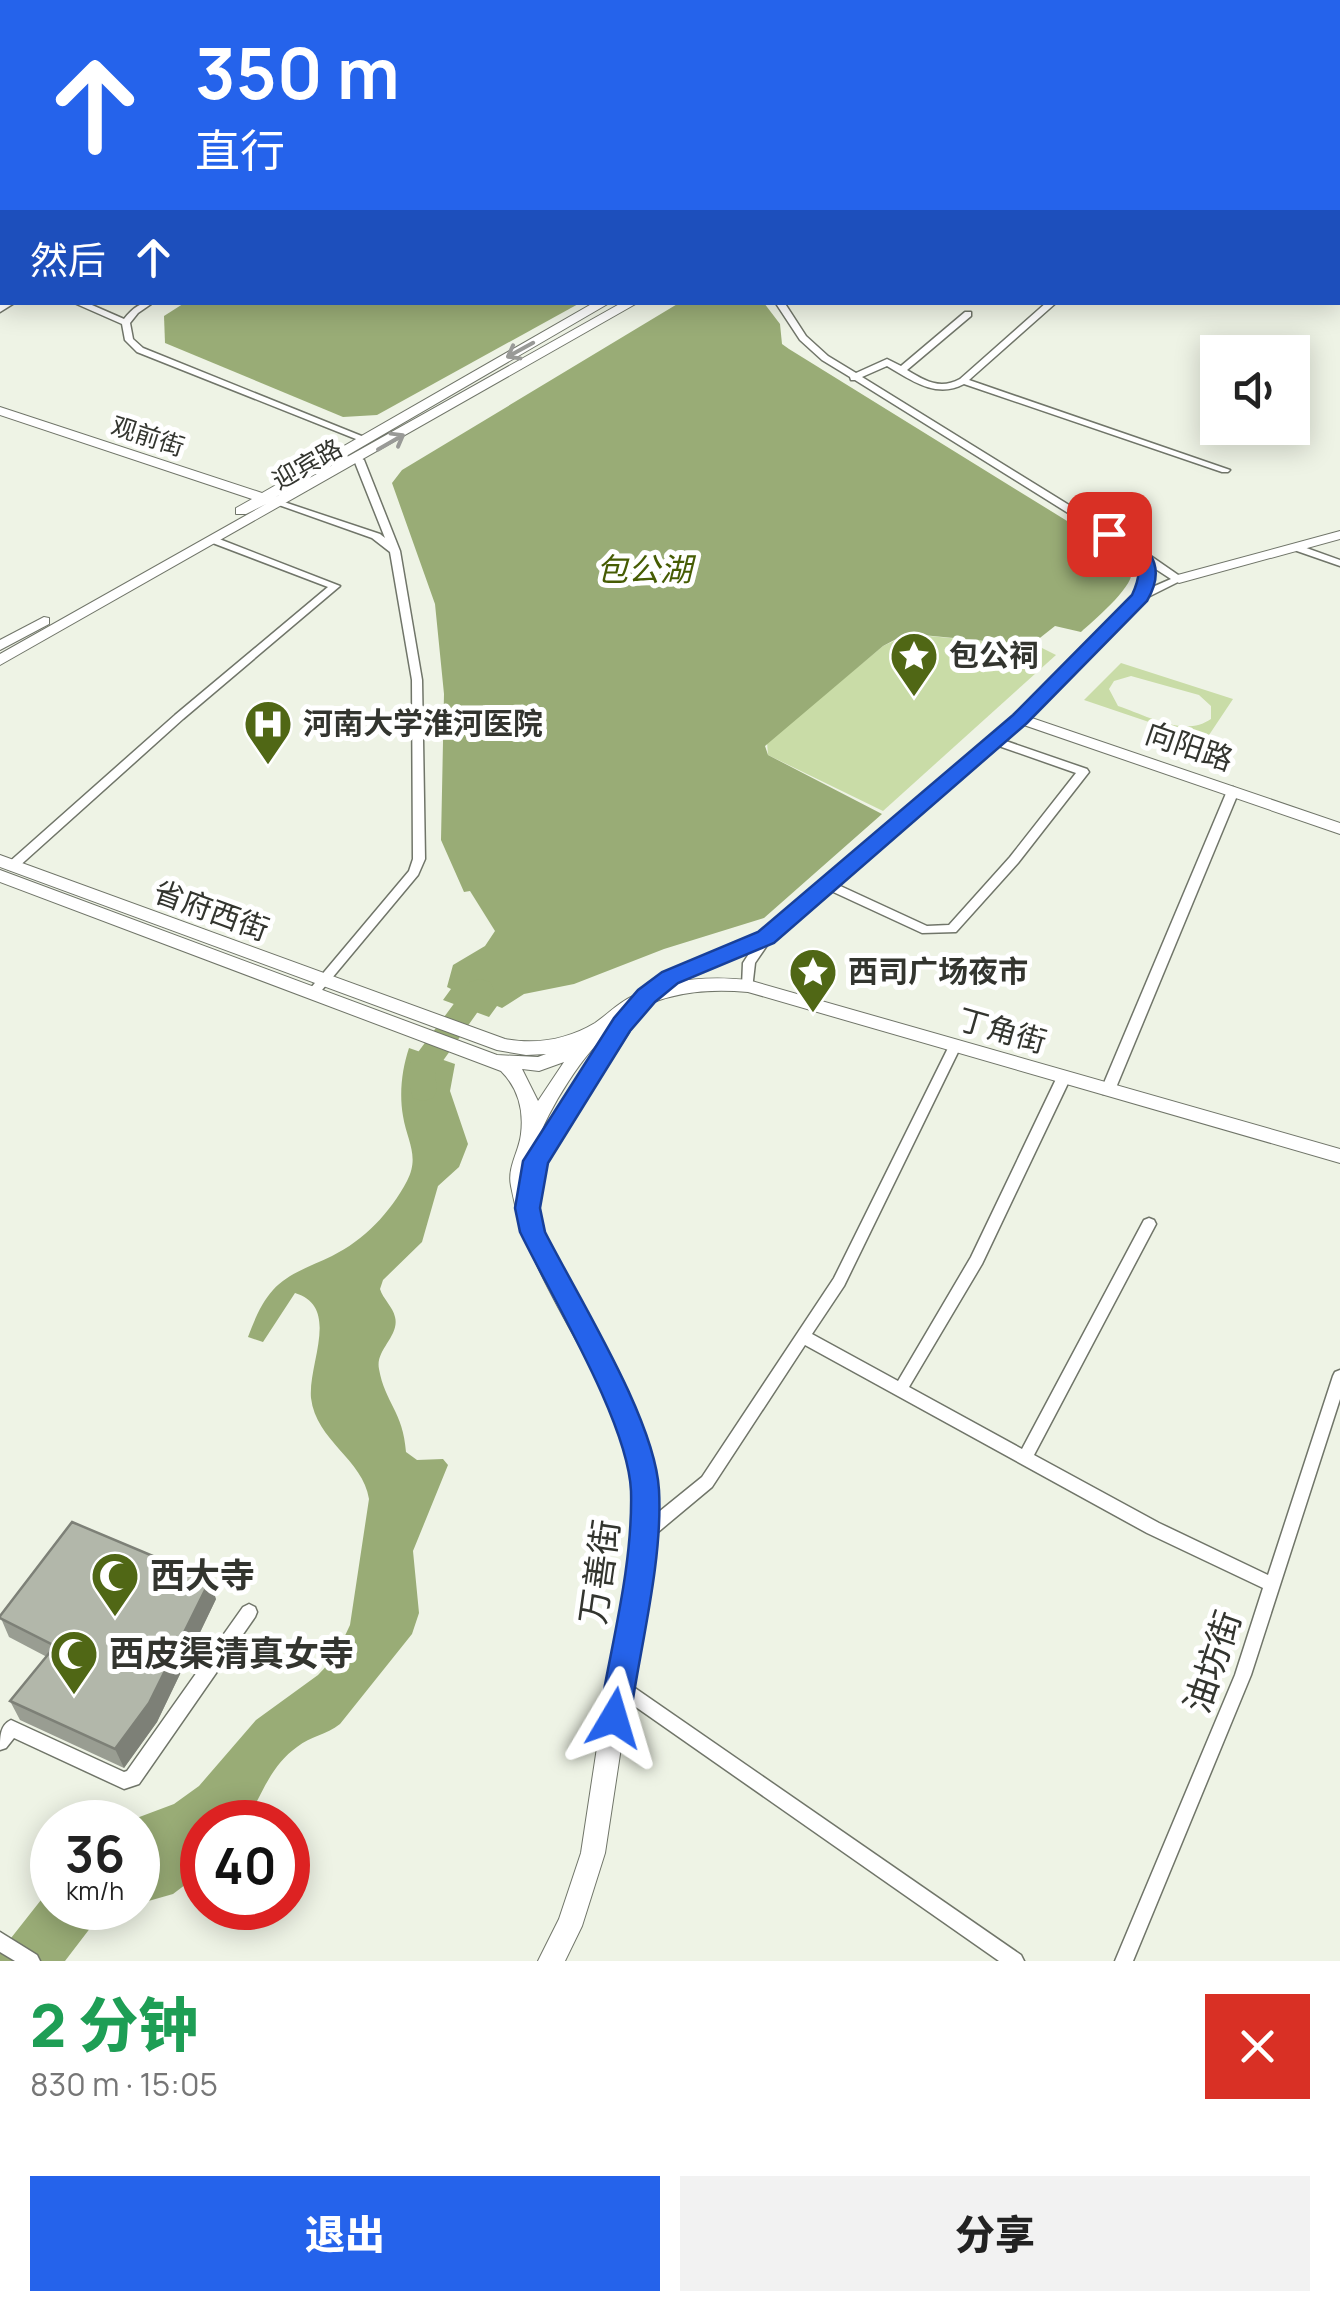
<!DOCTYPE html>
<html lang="zh">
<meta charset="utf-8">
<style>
body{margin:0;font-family:Manrope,"Noto Sans SC",sans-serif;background:#f2f2f2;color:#222;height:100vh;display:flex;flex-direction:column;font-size:38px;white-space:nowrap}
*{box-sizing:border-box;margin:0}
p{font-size:32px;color:#767676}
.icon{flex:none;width:55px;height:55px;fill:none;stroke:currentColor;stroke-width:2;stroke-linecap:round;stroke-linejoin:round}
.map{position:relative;height:1961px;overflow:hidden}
.side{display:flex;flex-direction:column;background:#fff;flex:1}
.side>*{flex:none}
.top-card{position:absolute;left:0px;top:0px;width:1340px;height:305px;box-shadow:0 5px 25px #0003;background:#2563eb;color:#fff;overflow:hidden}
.fabs{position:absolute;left:1200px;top:335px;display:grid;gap:20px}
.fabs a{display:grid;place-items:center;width:110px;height:110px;border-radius:0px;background:#fff;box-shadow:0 5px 25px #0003;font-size:50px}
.speed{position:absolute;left:30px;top:1800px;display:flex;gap:20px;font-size:50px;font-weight:700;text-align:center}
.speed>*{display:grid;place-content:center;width:130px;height:130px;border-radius:50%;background:#fff;box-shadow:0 5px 25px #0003;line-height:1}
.speed small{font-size:25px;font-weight:400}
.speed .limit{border:15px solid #d22;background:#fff;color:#111}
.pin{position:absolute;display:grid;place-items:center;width:85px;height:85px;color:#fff;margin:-42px;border-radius:20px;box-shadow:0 5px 15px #0006}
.me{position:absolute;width:110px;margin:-55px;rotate:7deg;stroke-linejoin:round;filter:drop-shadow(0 0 8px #0008)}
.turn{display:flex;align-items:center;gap:35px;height:210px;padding:0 30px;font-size:45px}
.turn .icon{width:130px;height:130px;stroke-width:2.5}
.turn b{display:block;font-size:70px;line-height:85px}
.then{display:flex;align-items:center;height:95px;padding:0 30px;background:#0003;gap:20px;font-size:38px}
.round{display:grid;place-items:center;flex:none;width:105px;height:105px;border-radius:0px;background:#f2f2f2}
.summary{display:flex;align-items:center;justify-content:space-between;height:170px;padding:0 30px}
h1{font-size:60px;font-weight:800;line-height:75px;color:#1e9e55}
.primary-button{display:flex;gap:20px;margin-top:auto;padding:20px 30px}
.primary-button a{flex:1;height:115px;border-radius:0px;background:#2563eb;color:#fff;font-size:40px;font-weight:800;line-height:115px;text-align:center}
.primary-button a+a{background:#f2f2f2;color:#222}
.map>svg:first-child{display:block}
.green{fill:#c9dca7;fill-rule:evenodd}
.water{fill:#99ac76}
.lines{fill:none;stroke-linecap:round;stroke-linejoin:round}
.river{fill:#99ac76;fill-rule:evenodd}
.street-casing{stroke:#707569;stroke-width:3}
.secondary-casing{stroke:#707569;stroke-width:2}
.primary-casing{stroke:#647348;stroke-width:2}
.street{fill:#fff;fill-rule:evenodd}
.secondary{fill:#fff;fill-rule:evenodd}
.primary{fill:#b2bf99;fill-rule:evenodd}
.wall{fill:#999d92}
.shaded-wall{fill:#7d8077}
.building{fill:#b2b7aa;stroke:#7d8077;stroke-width:2.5}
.oneway{stroke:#999a97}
.route{fill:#2563eb;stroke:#184099;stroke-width:2.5}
.labels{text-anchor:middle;stroke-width:10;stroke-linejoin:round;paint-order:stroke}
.far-street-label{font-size:25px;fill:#33352f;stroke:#fff}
.poi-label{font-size:30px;font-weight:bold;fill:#33352f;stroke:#fff;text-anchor:start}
.street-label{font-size:30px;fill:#33352f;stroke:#fff}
.water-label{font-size:32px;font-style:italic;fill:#465c03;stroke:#fff}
.near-street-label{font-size:35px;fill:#33352f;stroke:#fff}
.near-poi-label{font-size:35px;font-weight:bold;fill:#33352f;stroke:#fff;text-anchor:start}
</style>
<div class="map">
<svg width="1340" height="1961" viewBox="0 0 1340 1961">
<rect width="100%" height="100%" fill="#eef3e5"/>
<g class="green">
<polygon points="909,634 1040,647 1056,655 883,811 768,755 767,742 883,646"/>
<path d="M1121,663L1233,699L1205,741L1084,700ZM1131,676L1199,695L1211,706V719C1184,738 1146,715 1118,706L1109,689L1114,681Z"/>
</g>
<g class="water">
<polygon points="106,0 520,0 525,2 102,2"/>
<polygon points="186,302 580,302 580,303 377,415 343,417 165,343 164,316"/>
<path d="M679,303H764L780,324L782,344L789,349L1114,550C1119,555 1128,562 1131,568C1139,583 1093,621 1081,632L1055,626L1036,641L1019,638L1016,644L912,634L902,636L883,646L765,746L768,755L882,814L764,918L664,949L574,984L524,994L502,1008L497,1006L489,1017L443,1000L451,989L447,987L453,965L485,946L495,931L470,891L464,892L441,840L444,694L435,604L392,483L402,470Z"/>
<path d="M409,1048L455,1064L450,1091L468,1144L459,1167L438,1186L422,1242L383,1280L380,1289C383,1299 393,1307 395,1317C400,1336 375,1350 379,1369C385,1403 403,1411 406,1452L417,1460L443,1459L448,1465L413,1551L419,1613L412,1634L340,1724C326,1735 311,1736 297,1747C271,1765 261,1796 246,1822H202V1872L173,1894L138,1904V1822H126L174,1804L199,1786L256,1720L318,1675L335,1657L350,1625L369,1499C363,1459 316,1441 311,1398C308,1363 341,1307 295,1293L263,1342L248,1337C254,1321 261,1303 273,1290C288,1273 312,1266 332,1256C364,1240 390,1213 407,1181C420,1156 407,1141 403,1116C399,1093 402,1069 409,1048Z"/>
<polygon points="52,1886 52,1908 126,1908 91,1927 65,1961 0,1961 0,1952"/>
</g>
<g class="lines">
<polygon class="river" points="480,979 490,982 494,989 435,1072 437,1090 433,1098 423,1101 413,1098 406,1071 410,1063 470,982"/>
<g class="street-casing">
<g id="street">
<polygon points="82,0 90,0 87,2 80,2"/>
<polygon points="530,0 539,0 541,2 533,2"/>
<rect x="0" y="56" width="2" height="8"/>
<rect x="0" y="71" width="2" height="7"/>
<rect x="0" y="118" width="2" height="5"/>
<polygon points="0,267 2,268 2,273 0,273"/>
<polygon points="1338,286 1340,287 1340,293 1338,292"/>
<polygon points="5,302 16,302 0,312 0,305"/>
<path d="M72,302H85L124,319C133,308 140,302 154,302L138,313L130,323L133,339L143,348L369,439L364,442L361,441L137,352L125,340L122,324Z"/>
<path d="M775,302H784L806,336L828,356L856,373L887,359L901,366L965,312H971V316L907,370C925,381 940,390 960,379L1047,302H1057L969,380L1230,470L1228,472H1222L964,384C936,399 911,380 887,366L862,377L1145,552L1184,579L1144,599L1024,721L1003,740L1087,769L1089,772L1018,863L956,932L922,933L829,890L770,941L755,963L752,989H744L742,986L743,963L752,949L674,981L648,1000L644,998L642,995L644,992L666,975L760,937L820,885L822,881L826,880L1016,717L1136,595L1144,572L1137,556L855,380H851L850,377L822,360L800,340ZM1151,566L1171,579L1148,589L1154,572ZM996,745L1076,773L1010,857L949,925L927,926L836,884Z"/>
<polygon points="359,457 364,460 400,551 422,680 425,859 418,875 317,996 309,996 307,993 309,990 409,871 413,859 412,680 390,552 372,538 276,504 278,502 284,502 380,534 385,538 354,460"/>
<polygon points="214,537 340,586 183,719 16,869 8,869 6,866 8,863 175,715 328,587 210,542 210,538"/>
<polygon points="1298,545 1340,560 1340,566 1294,550 1293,548"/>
<polygon points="1233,787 1239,791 1115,1090 1113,1094 1103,1094 1101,1090 1227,791"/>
<polygon points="955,1041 960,1043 961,1046 844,1286 812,1334 898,1381 971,1257 1057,1077 1059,1074 1069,1074 1071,1077 982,1264 909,1387 1022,1449 1144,1220 1149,1218 1154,1220 1156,1224 1034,1455 1159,1523 1268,1575 1333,1376 1335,1372 1340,1370 1340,1399 1251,1675 1133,1961 1115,1961 1235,1675 1263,1588 1147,1533 805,1345 712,1487 651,1538 645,1540 639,1538 637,1533 639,1528 702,1477 834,1278 949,1046 950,1043"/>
<path d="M249,1604L255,1607L257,1612L255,1617L139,1784L124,1789L14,1738L6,1748L0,1750C0,1737 0,1725 11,1720L124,1772L127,1771L243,1607Z"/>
<polygon points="619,1677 1021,1955 1024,1961 999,1961 613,1691 611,1685 613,1679"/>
<polygon points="0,1932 37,1955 40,1961 15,1961 0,1952"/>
</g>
</g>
<g class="secondary-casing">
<g id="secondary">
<rect x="1338" y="60" width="2" height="6"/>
<polygon points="595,302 611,302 274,498 623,302 639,302 0,665 0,654 266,504 246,514 236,514 236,508 252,499 0,415 0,407 262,493"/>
<polygon points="1340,531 1340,539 1179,583 1172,579 1174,576"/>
<polygon points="44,617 49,618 49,624 0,650 0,640"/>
<polygon points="1020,714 1340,823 1340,834 1015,722 1012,719 1015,716"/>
<path d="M0,855L505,1039C537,1045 568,1039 595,1023C608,1014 618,1003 633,996C670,978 709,976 748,980L1340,1149V1163L748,992C711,989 677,991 642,1007L641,1014L545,1162L536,1205L542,1232L557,1264L605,1350L637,1418L648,1450L657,1505L654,1550L634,1662L605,1853L582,1926L565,1961H538L559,1919L581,1853L610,1662L632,1550L633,1483L616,1418C583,1341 526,1270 511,1186C507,1167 519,1152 521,1134C524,1110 518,1088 501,1071L0,882V870L497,1055L538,1057L546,1054L526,1055L497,1050L0,867ZM615,1026L535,1147C549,1107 583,1053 615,1026ZM564,1062L538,1101L522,1069L539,1071Z"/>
</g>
</g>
<g class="primary-casing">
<g id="primary">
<polygon points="1287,0 1309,0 1310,2 1289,2"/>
<rect x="1338" y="6" width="2" height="7"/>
</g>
</g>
<use href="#street" class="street"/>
<use href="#secondary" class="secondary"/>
<use href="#primary" class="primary"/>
</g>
<polygon class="wall" points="216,1599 157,1722 124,1768 20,1720 10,1701 47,1657 9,1637 0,1616"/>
<polygon class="shaded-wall" points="210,1580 216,1599 157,1722 124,1768 115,1749"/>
<polygon class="building" points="72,1522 210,1580 149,1703 115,1749 10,1701 55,1646 0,1618 0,1616"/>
<defs><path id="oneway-shaft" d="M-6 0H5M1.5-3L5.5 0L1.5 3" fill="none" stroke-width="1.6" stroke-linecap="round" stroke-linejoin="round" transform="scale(2.5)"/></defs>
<g class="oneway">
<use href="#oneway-shaft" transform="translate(520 350) rotate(151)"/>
<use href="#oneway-shaft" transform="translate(391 442) rotate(-30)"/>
</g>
<path class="route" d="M1109,529C1147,541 1169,563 1147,601L1027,723L774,943L678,983L655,1002L630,1031L548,1163L540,1208L545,1232C579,1299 655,1419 659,1490C663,1560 640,1648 630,1718L625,1729L614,1733L604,1729L599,1718C611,1645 633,1566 631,1491C628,1422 552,1298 520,1232L515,1208L523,1161L614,1018L638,990L662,972L758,932L1013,715L1132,595C1149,559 1131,556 1102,538V530Z"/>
<defs>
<g id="sight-pin" transform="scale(2.5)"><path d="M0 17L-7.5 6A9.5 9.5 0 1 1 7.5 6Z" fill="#506715" stroke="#fff"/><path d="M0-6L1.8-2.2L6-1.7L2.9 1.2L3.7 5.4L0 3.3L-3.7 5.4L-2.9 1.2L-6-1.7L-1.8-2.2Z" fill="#fff"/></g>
<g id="hospital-pin" transform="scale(2.5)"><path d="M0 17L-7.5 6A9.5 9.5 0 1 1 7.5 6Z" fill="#506715" stroke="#fff"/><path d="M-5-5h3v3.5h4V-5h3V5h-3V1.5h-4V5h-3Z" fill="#fff"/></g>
<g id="mosque-pin" transform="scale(2.5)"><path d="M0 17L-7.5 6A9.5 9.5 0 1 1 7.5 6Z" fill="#506715" stroke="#fff"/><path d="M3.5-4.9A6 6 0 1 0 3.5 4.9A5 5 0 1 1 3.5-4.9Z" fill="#fff"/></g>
</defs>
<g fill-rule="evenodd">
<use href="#sight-pin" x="914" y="656"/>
<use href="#hospital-pin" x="268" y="724"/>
<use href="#sight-pin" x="813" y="972"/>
<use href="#mosque-pin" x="115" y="1576"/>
<use href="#mosque-pin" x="74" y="1654"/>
</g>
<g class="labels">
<g class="far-street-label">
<text transform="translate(148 436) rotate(18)" y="9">观前街</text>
<text transform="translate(307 464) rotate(-29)" y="9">迎宾路</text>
</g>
<g class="poi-label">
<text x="949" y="666">包公祠</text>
<text x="303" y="734">河南大学淮河医院</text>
<text x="848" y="982">西司广场夜市</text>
</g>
<g class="street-label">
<text transform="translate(1189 747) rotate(19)" y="10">向阳路</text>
<text transform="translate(211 911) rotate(20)" y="10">省府西街</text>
<text transform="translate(1002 1031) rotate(16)" y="10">丁角街</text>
</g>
<g class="water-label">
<text x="644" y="581">包公湖</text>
</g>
<g class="near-street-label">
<text transform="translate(600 1572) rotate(-82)" y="12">万善街</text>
<text transform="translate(1213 1662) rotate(-71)" y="12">油坊街</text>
</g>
<g class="near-poi-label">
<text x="150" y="1588">西大寺</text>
<text x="109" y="1666">西皮渠清真女寺</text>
</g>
</g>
</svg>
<div class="fabs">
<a><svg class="icon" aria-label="sound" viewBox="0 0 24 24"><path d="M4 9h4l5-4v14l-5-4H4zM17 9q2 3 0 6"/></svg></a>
</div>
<div class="speed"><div>36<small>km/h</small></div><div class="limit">40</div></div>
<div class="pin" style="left:1109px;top:534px;background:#d93025"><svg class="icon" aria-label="arrive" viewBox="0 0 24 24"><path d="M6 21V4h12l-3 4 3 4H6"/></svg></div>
<svg class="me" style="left:614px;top:1718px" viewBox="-20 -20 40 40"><path d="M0-17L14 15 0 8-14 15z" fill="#2563eb" stroke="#fff" stroke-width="4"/></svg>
<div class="top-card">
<div class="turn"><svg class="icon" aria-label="ahead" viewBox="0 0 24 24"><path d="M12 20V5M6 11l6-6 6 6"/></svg><div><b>350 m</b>直行</div></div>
<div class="then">然后<svg class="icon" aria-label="ahead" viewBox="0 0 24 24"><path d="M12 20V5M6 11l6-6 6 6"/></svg></div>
</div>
</div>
<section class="side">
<div class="summary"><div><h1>2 分钟</h1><p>830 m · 15:05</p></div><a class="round" style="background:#d93025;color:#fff"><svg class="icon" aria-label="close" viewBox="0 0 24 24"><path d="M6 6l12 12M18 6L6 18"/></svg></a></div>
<div class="primary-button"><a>退出</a><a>分享</a></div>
</section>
